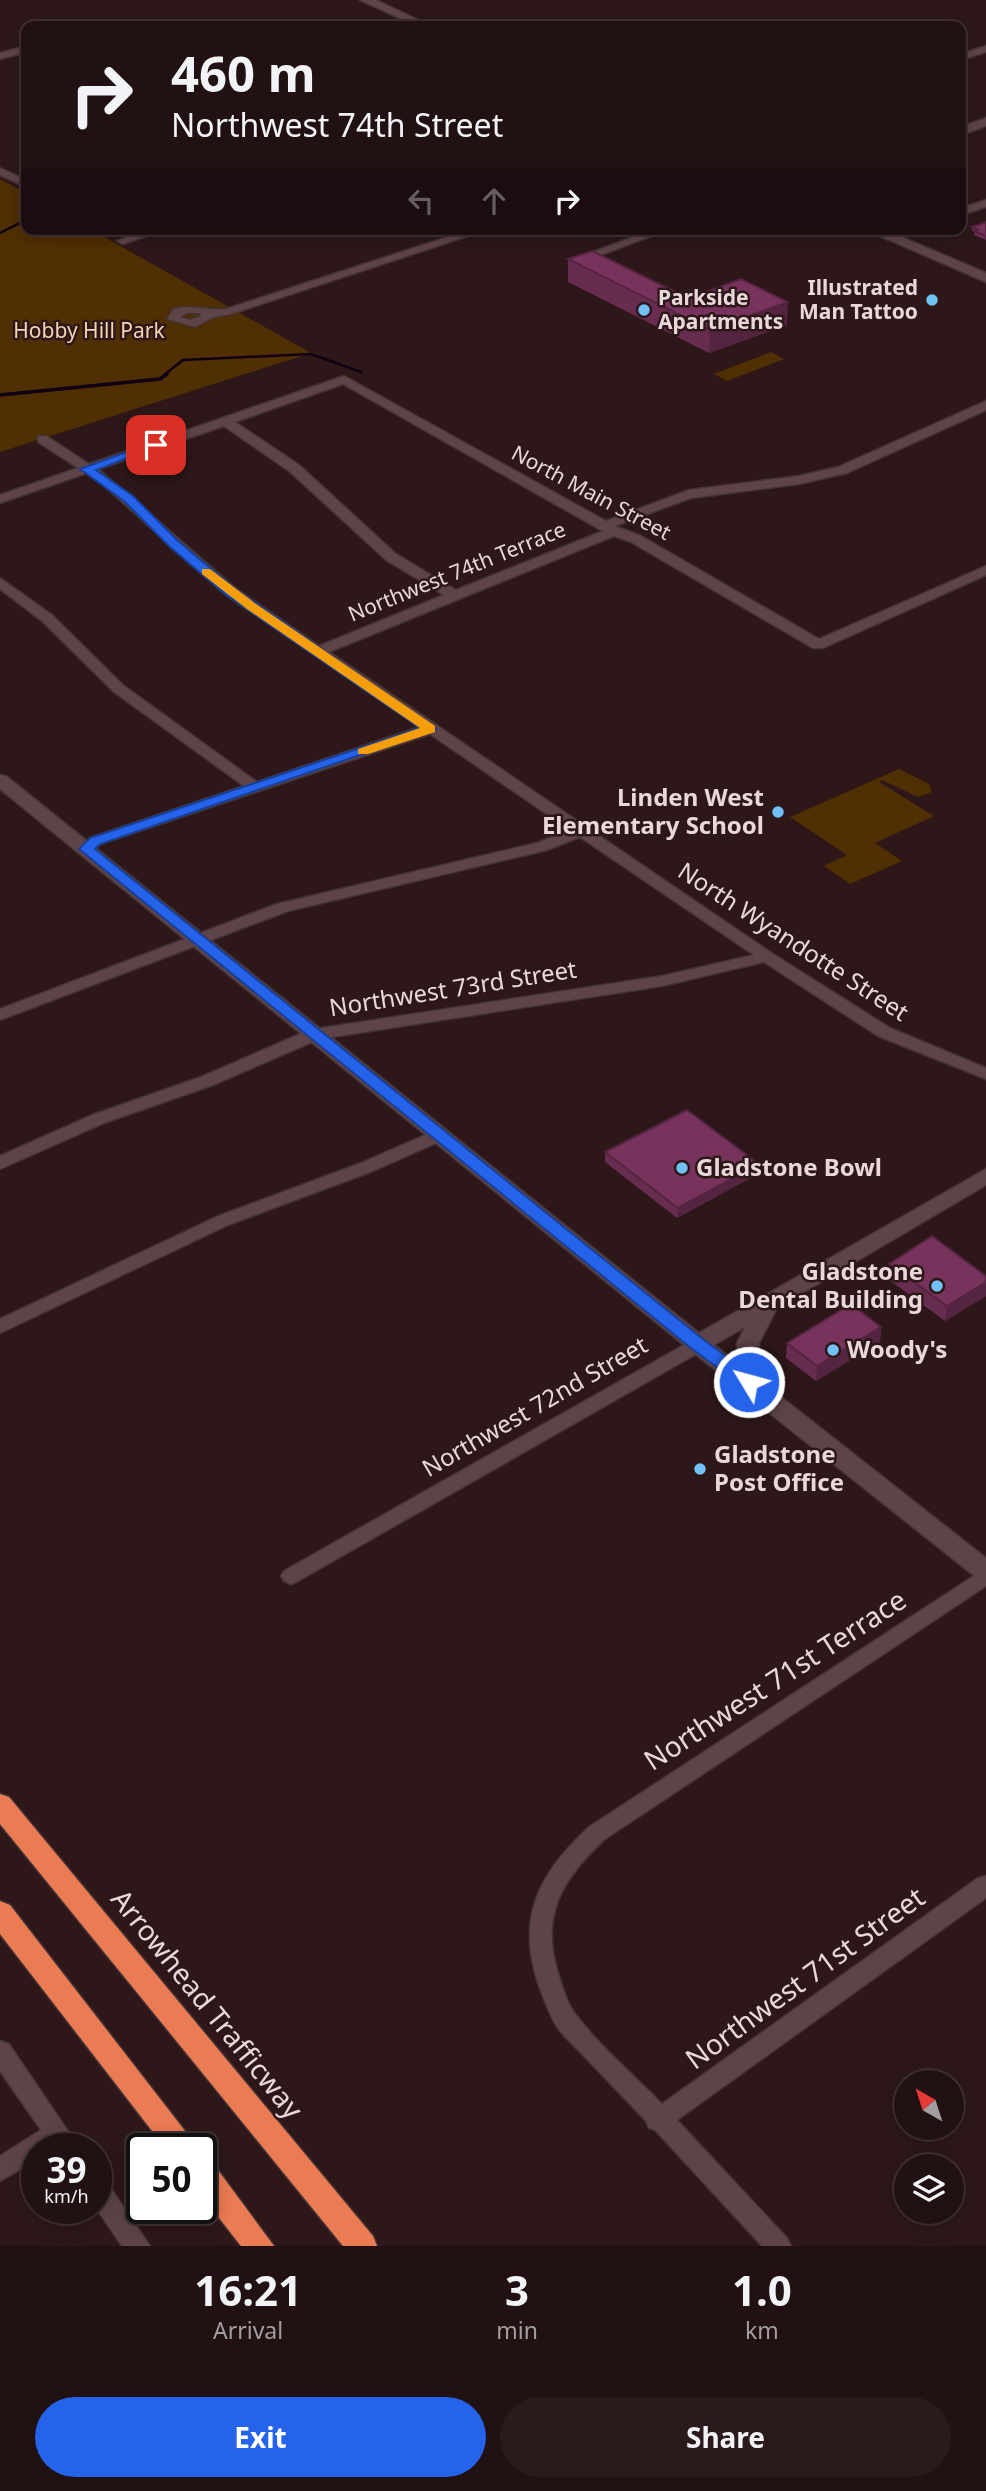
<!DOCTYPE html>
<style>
body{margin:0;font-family:"Noto Sans",sans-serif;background:#2a1a1c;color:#f1f3f6;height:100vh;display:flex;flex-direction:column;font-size:26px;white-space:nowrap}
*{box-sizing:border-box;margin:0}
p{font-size:23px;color:#a29da0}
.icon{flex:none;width:38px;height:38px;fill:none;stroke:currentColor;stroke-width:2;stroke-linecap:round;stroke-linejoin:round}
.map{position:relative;height:2246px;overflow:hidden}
.details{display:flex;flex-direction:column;background:#221113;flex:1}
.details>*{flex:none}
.top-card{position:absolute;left:21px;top:21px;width:945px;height:214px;border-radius:14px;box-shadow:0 4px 18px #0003,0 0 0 2px #3f3133;background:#221113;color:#f1f3f6;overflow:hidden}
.needle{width:46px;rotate:321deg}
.tools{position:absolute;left:894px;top:2070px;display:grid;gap:14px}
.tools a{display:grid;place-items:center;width:70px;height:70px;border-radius:50%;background:#221113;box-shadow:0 4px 18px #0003,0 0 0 2px #3f3133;font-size:35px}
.speed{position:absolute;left:21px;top:2133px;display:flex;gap:14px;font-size:35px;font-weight:700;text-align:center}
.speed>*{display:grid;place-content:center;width:91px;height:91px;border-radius:50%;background:#221113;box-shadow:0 4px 18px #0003,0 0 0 2px #3f3133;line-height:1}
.speed small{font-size:18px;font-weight:400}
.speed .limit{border:4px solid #111;border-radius:10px;background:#fff;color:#111}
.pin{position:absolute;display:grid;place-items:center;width:60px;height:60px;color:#fff;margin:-30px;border-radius:14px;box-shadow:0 4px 10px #0006}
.me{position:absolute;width:77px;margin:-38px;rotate:307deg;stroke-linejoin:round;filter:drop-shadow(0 0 5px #0008)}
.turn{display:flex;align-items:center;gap:24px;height:147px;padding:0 35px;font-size:32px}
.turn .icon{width:91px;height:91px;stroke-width:2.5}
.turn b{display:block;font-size:49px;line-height:60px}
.lanes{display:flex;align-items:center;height:66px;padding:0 35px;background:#0003;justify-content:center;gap:35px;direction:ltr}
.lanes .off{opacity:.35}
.eta{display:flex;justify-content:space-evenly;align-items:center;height:119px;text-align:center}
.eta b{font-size:42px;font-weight:700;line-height:49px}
.button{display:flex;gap:14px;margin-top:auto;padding:14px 35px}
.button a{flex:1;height:80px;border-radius:42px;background:#2563eb;color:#fff;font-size:28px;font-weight:700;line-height:80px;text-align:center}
.button a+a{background:#2a1a1c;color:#f1f3f6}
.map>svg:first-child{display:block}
.green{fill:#502f03}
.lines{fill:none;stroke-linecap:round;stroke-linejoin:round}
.stream-far1{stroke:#100016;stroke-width:2.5}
.stream{stroke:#100016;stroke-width:3.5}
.street-casing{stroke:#433234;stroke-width:3}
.secondary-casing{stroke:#433234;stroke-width:3}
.highway-casing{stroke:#433234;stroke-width:3}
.street{fill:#5e4447;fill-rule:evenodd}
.secondary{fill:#5e4447;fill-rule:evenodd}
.highway{fill:#eb7b53;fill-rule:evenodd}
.wall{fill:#672c4f}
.shaded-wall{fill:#542440}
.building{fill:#78335c;stroke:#542440;stroke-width:2}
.route{fill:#2563eb;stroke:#184099;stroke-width:2}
.slow{fill:#f59e0b}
.poi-dot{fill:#70c1f4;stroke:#2d1719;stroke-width:2.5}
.labels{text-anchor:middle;stroke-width:5;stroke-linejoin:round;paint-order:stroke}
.far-poi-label{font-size:21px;font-weight:bold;fill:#e8d8d9;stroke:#2d1719;text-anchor:end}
.far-park-label{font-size:21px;fill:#f5d4b4;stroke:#2d1719}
.far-street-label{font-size:21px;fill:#e8d8d9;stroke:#2d1719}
.poi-label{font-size:24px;font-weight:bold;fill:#e8d8d9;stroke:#2d1719;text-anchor:start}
.street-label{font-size:24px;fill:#e8d8d9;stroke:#2d1719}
.near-street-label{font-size:28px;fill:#e8d8d9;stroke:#2d1719}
</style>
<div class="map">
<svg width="986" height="2246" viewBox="0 0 986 2246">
<rect width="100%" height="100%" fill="#2d1719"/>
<g class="green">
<polygon points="0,179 26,193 26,229 90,229 311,353 0,452"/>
<polygon points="771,352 784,359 727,381 714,374"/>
<polygon points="899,769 929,784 932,792 918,797 882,780 879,782 934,816 875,843 902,861 850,884 824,866 847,855 790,817"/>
</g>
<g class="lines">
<g class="stream-far1">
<polyline points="0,233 26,220"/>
<polyline points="164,375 183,360 311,354 361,372"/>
</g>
<polyline class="stream" points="0,395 160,379 167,374"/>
<g class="street-casing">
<g id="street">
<polygon points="26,46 26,52 0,59 0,53"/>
<polygon points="986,46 986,52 961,60 961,54"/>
<polygon points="0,168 26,180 26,187 0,175"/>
<polygon points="986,200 986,207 961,215 961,208"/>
<polygon points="149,229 166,229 123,244 117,241"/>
<path d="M472,229H489L231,314L214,317L195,327L167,319L173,309C192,304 207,311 226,309ZM187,313H200L201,316L190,320L180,317Z"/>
<polygon points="654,229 670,229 593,258 583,256"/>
<polygon points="900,229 916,229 888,240 882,237"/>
<path d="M344,376L606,521L689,490L799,476L838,467L986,401V410L847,473L799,484L691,498L615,526L641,536L819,639L986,566V575L823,648H813L631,542L614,536L329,652L773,954L890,1028L986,1068V1079L878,1036L764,962L662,986L319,1039L213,1085L104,1123L0,1169V1156L92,1115L201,1077L309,1030L662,976L754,955L580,837L547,850L288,911L0,1020V1009L277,904L537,843L570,830L430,734L100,844L92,852H80L78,849L90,838L244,786L114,692L42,621L0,589V578L52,615L124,686L257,782L420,727L225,594L101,483L87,473L0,503V495L78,468L38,442V436H46L89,464ZM343,384L599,529L603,531L456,590L396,554L299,465L235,422ZM224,426L289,471L386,560L444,595L319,646L235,588L98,469Z"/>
<polygon points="439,1129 445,1131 448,1135 445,1139 373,1171 228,1225 0,1333 0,1319 216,1217 361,1163"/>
<polygon points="698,1337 705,1339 708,1344 705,1349 298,1581 291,1584 284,1581 281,1576 284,1571"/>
<path d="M986,1568V1586L605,1839C562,1879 539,1916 559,1976C563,1989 567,2004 576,2015C600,2047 634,2075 662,2104L978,1878L986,1876V1898L677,2120L787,2238L791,2246H762L655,2130L649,2128L646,2121C625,2099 604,2077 583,2055C575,2046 564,2037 557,2027C549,2014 543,1997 538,1983C516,1916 540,1872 589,1827Z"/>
<polygon points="0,2041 9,2044 80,2149 37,2149 37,2160 0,2181 0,2156 41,2130 0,2071"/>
<polygon points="96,2177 105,2180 150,2246 122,2246 96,2208"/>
</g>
</g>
<g class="secondary-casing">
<g id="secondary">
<polygon points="360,0 376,0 431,26 416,26"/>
<polygon points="986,118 986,126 961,135 961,127"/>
<polygon points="864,229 883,229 986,273 986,282"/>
<path d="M0,775L6,776L699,1333L986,1169V1185L777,1308L759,1343L761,1381L986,1558V1580L977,1578L690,1350L0,789ZM745,1327L737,1343V1363L714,1345Z"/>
</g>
</g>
<g class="highway-casing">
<g id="highway">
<polygon points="0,1794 9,1797 373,2236 377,2246 343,2246 0,1824"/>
<polygon points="0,1901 10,1905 199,2149 166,2149 0,1934"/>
<polygon points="201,2158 212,2162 274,2246 241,2246 201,2195"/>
</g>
</g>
<use href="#street" class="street"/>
<use href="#secondary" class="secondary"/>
<use href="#highway" class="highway"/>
</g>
<g class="wall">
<polygon points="986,222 986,240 974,235 974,232 972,231 972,227"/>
<polygon points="570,229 600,229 582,235"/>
<polygon points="568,259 688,298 787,325 709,353 568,282"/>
<polygon points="605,1152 758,1174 677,1218 605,1162"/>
<polygon points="889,1264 986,1276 986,1296 945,1321 888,1279"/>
<polygon points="881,1327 880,1342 816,1381 786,1358 787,1343"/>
</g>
<g class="shaded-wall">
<polygon points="588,229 600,229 582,235 582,231"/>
<polygon points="788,302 787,325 709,353 710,330"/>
<polygon points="759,1164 758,1174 677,1218 678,1208"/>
<polygon points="986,1282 986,1296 945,1321 947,1306"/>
<polygon points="881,1327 880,1342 816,1381 817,1366"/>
</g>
<g class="building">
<polygon points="986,222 986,236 974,231 978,230 972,227"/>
<polygon points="592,251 688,298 741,279 788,302 710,330 568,259"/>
<polygon points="687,1110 759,1164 678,1208 605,1152"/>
<polygon points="932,1236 986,1276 986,1282 947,1306 889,1264"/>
<polygon points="851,1304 881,1327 817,1366 787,1343"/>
</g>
<polygon class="route" points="151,443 161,445 96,470 133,496 178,541 234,588 436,729 100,844 95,849 704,1340 755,1378 758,1382 755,1386 743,1386 692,1349 79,849 90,838 420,728 225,594 170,547 124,501 80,469"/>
<polygon class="slow" points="202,569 210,569 256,604 435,726 435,732 368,754 358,754 358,749 420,728 247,609 202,574"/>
<g class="poi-dot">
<circle cx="932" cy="300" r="7"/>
<circle cx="644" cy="310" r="7"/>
<circle cx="778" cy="812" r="7"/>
<circle cx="682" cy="1168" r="7"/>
<circle cx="937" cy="1286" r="7"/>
<circle cx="833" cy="1350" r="7"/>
<circle cx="700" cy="1469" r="7"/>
</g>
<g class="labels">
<g class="far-poi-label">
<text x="918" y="295">Illustrated<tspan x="918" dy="24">Man Tattoo</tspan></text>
<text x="658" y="305" text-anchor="start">Parkside<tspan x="658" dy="24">Apartments</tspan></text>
</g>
<g class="far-park-label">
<text x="89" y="338">Hobby Hill Park</text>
</g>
<g class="far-street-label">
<text transform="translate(591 493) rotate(28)" y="7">North Main Street</text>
<text transform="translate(457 572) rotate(-22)" y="7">Northwest 74th Terrace</text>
</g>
<g class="poi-label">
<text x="764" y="806" text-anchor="end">Linden West<tspan x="764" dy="28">Elementary School</tspan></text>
<text x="696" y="1176">Gladstone Bowl</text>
<text x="923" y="1280" text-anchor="end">Gladstone<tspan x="923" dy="28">Dental Building</tspan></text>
<text x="847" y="1358">Woody's</text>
<text x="714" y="1463">Gladstone<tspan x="714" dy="28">Post Office</tspan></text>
</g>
<g class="street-label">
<text transform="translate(793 942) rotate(33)" y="8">North Wyandotte Street</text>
<text transform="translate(453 989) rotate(-9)" y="8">Northwest 73rd Street</text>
<text transform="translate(535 1407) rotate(-30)" y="8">Northwest 72nd Street</text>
</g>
<g class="near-street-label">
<text transform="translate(775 1680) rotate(-33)" y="10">Northwest 71st Terrace</text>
<text transform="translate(805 1978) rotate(-36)" y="10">Northwest 71st Street</text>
<text transform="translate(207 2004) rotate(51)" y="10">Arrowhead Trafficway</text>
</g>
</g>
</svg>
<div class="tools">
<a><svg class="needle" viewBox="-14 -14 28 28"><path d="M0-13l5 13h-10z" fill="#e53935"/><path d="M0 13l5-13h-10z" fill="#a29da0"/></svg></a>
<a><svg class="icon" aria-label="layers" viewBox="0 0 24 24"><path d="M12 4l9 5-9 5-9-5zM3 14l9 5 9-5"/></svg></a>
</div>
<div class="speed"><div>39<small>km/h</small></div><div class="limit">50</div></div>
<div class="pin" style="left:156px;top:445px;background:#d93025"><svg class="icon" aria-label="arrive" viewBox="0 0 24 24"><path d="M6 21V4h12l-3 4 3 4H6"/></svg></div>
<svg class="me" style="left:749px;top:1382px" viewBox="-20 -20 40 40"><circle r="17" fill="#2563eb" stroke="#fff" stroke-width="3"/><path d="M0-11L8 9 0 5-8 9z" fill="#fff"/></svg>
<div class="top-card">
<div class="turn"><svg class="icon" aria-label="right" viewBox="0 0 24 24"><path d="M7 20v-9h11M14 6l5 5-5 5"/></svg><div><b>460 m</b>Northwest 74th Street</div></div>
<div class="lanes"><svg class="icon off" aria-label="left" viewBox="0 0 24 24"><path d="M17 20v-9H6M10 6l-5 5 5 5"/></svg><svg class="icon off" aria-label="ahead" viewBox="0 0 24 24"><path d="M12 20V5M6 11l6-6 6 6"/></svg><svg class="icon" aria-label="right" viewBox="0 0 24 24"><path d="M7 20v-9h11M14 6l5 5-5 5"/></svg></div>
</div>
</div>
<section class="details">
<div class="eta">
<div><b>16:21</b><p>Arrival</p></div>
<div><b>3</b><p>min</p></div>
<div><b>1.0</b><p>km</p></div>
</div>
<div class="button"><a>Exit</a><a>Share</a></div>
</section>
